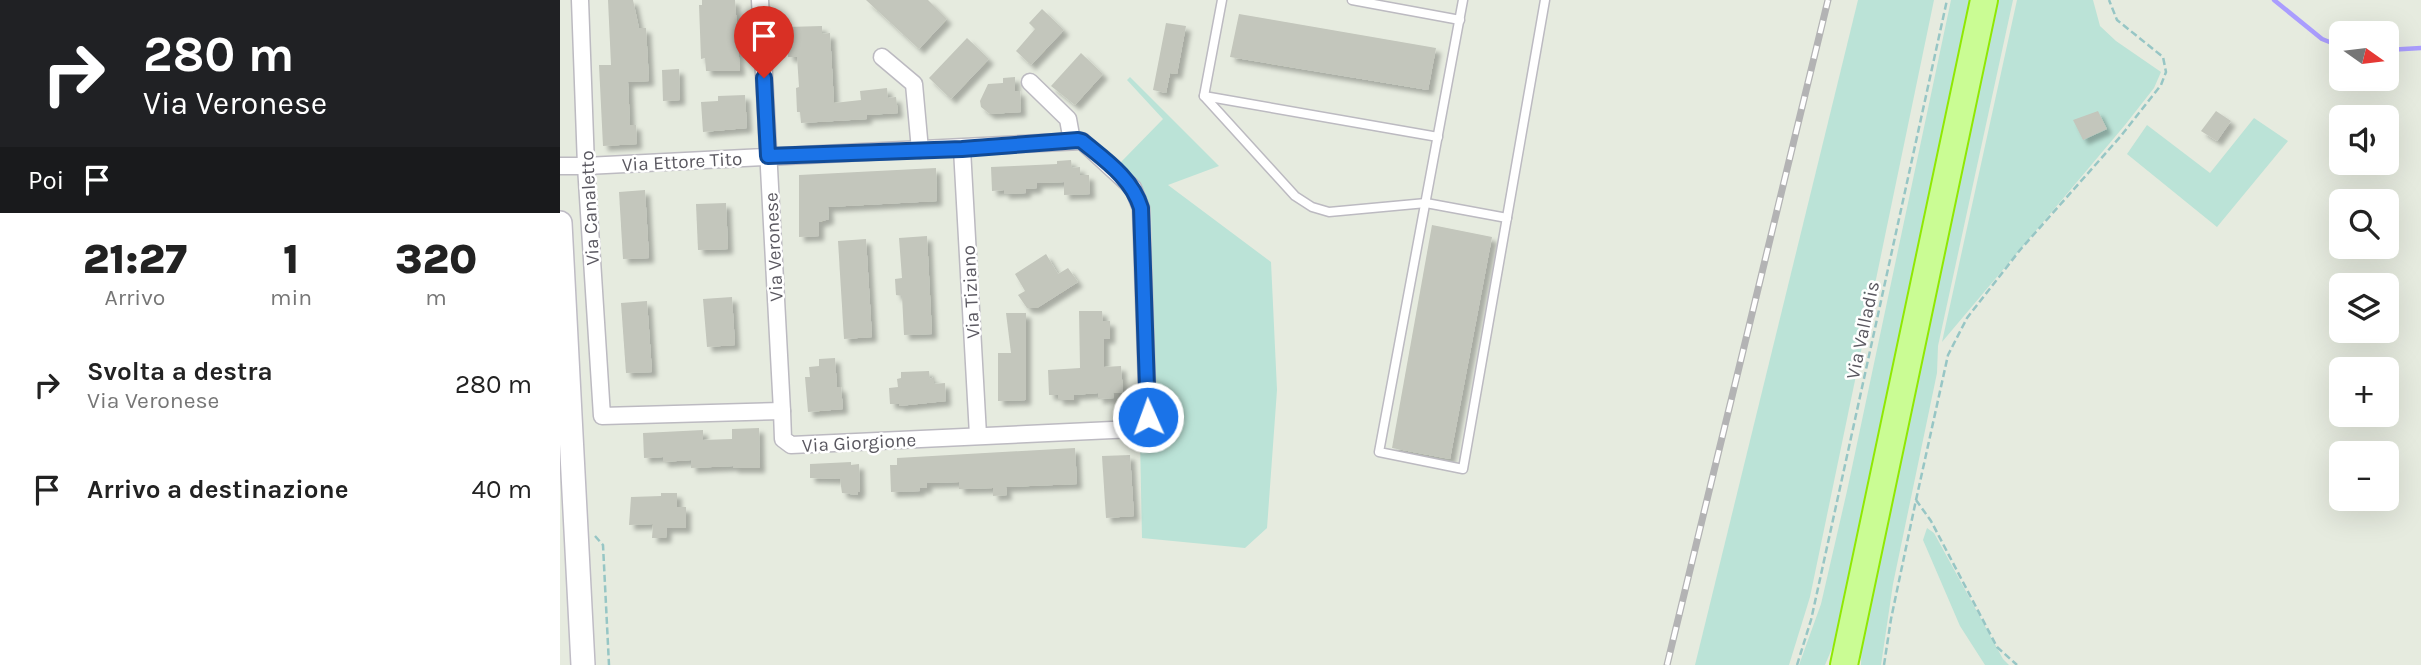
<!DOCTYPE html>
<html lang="it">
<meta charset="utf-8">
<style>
body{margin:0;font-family:Karla,sans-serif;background:#f2f2f2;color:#222;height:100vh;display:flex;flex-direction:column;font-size:26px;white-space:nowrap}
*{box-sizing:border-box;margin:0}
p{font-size:23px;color:#767676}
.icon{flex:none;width:38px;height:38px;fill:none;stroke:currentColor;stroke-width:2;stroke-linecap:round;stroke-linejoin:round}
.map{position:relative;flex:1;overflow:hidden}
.side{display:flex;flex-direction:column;background:#fff;width:560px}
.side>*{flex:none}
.guide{background:#202124;color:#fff;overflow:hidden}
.needle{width:46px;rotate:104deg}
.controls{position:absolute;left:1769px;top:21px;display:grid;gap:14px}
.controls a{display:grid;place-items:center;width:70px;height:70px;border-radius:10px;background:#fff;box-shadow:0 7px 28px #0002;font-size:35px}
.pin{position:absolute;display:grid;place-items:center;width:60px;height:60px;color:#fff;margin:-72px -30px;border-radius:50% 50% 50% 0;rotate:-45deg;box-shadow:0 0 7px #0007}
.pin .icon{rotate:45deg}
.me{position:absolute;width:77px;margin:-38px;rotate:358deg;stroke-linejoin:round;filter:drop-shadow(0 0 5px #0008)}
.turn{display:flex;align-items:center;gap:24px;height:147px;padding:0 28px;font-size:32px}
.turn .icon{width:91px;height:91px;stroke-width:2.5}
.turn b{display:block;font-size:49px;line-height:60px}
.then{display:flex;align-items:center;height:66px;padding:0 28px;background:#0003;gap:14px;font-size:26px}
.eta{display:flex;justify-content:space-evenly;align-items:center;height:119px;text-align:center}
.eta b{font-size:42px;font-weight:800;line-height:49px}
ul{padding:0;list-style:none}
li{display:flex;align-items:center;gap:21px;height:105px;padding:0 28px}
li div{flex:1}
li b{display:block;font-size:26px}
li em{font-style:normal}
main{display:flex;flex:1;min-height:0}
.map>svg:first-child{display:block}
.green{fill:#bbe3d7}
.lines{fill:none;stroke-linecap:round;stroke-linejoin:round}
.stream{stroke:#aa9dfe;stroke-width:4.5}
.building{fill:#c3c6bc;filter:url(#shadow)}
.service-casing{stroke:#bcbac1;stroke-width:11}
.minor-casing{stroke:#bcbac1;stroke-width:19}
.secondary-casing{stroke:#bfbcc5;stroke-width:26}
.trunk-casing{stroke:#90e803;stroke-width:30}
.path{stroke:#97c6c5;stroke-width:2.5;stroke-dasharray:7 3.5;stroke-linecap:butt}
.service{stroke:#fff;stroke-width:8}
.minor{stroke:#fff;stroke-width:16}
.secondary{stroke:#fff;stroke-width:23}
.trunk{stroke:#cafc94;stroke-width:26}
.rail-casing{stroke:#b3b3b4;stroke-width:7}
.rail{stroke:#fff;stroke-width:4.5;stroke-dasharray:13;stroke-linecap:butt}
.route-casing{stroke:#114b97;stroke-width:18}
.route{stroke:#1a73e8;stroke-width:12}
.labels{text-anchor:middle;stroke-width:5;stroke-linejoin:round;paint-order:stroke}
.street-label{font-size:19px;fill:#5a5860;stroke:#fff}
</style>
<main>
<section class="side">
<div class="guide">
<div class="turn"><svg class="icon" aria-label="right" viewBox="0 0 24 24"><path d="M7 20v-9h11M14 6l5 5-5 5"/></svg><div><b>280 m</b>Via Veronese</div></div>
<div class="then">Poi<svg class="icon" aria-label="arrive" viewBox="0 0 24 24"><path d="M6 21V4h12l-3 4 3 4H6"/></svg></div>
</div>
<div class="eta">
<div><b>21:27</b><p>Arrivo</p></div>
<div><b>1</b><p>min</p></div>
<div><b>320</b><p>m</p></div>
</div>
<ul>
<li><svg class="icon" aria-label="right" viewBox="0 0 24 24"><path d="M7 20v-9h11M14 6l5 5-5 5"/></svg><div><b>Svolta a destra</b><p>Via Veronese</p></div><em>280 m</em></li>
<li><svg class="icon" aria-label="arrive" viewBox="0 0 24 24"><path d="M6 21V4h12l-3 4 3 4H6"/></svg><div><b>Arrivo a destinazione</b></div><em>40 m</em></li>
</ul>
</section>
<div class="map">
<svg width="1861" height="665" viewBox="0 0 1861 665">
<defs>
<filter id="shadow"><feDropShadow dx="5" dy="5" stdDeviation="2" flood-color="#0004"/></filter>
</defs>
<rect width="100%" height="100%" fill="#e6ebdf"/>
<g class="green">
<polygon points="1298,0 1374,0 1250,597 1229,665 1135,665"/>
<polygon points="1391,0 1416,0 1281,627 1265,665 1239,665 1261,604 1287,491"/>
<polygon points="1437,0 1453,0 1378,346 1377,373 1333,584 1321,665 1301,665 1302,626"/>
<polygon points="1457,0 1533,0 1540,26 1556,41 1601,72 1594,88 1565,125 1382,342"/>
<polygon points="570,77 659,166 608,185 711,262 717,390 707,528 685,548 582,538 580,439 590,434 596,427 591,211 580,183 561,162 603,119 567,80"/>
<polygon points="1694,118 1728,141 1657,227 1567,154 1587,125 1650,173"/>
<polygon points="1367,528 1374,533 1443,659 1449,665 1425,665 1400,626 1363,540"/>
</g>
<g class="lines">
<g class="stream">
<polyline points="1714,0 1762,39 1782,47"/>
<polyline points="1827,50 1861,48"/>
</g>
</g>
<g class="building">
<polygon points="48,0 73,0 79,28 86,28 89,81 68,82 70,125 76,125 77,144 43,146 39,65 51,65"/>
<polygon points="142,0 175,0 180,71 146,71 145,58 141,59 139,5 142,5"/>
<polygon points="306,0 368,0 387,19 359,49"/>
<polygon points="482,9 504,30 471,65 456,51 475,29 469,23"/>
<polygon points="679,14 876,48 868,90 670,57"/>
<polygon points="606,23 626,26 617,74 610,73 606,93 593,90"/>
<polygon points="262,26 262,34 270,33 274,103 301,100 300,91 327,88 328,98 336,97 338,113 307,115 307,119 241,123 240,112 237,112 236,88 239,87 237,57 228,57 227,27"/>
<polygon points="407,38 429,59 391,99 369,78"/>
<polygon points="521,53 543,74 515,105 491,86"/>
<polygon points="119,69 120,100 103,101 102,70"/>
<polygon points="455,77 455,91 460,91 461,112 430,114 421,107 420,101 428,84 443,83 443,78"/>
<polygon points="185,95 187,128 143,132 141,102 158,101 158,96"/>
<polygon points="1538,111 1547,129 1523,140 1513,120"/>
<polygon points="1656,111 1671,121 1657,141 1641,131"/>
<polygon points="511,160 512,168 520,167 520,175 529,175 530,194 504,195 504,182 477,183 477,188 466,189 466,193 444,194 444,190 432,191 431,167 497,164 497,161"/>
<polygon points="376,168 377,201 268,207 269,219 259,222 259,236 239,237 239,175"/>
<polygon points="85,190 89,258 63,259 59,192"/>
<polygon points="166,203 168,249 138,250 136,204"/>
<polygon points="872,225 932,237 890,459 832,448"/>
<polygon points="367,236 372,334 344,335 342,296 336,295 335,279 342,278 339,238"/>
<polygon points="306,239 312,337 284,339 278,241"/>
<polygon points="486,254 498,274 508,268 518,282 477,308 467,308 458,295 465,291 455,274"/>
<polygon points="172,297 175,345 147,347 143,299"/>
<polygon points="87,301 92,372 66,373 61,303"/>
<polygon points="519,311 542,311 543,321 550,321 550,339 544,339 544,367 561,366 563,392 553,393 554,398 538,399 538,393 514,395 514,400 498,400 498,395 489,395 488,370 520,368"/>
<polygon points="446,313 466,313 466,400 438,401 438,353 451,353"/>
<polygon points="275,358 277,387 281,387 283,409 248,412 245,377 250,377 249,367 259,366 259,359"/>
<polygon points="369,371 370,379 374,377 374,384 385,383 386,401 339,406 339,404 330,404 329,388 338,387 337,379 341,378 341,372"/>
<polygon points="199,428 200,468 173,468 173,466 131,468 131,460 103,462 103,457 84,458 83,433 143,430 143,440 172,439 172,429"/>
<polygon points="515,448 517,484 446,487 447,495 433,496 433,488 399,489 399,482 367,483 367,488 360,488 360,491 331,492 330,465 337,465 337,458"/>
<polygon points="570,455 574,516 546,518 542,456"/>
<polygon points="291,462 291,465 299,464 300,492 298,491 298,495 282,493 280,479 250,478 250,464"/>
<polygon points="101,493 117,493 117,507 126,507 126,528 107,528 106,538 92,538 93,524 69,525 71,497 101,496"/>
</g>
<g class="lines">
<g class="service-casing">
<g id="service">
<polyline points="662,0 644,96 735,196 752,207 769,212 866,203 947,218"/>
<polyline points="792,0 900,20"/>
<polyline points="903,0 819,452 903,469 985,0"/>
<polyline points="644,96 878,137"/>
</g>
</g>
<g class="minor-casing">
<g id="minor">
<polyline points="20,0 26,166 42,416 222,411"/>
<polyline points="322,57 354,84 360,150"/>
<polyline points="470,82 508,119 512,141"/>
<polyline points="402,149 418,435"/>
<polyline points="0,166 26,166 522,141 573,188 581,208 588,417 585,426 574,429 231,445 223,439 222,411 200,0"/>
</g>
</g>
<g class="secondary-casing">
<polyline id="secondary" points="0,223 23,665"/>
</g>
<g class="trunk-casing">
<polyline id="trunk" points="1284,665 1424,0"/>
</g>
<g class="path">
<polyline points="1356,500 1388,355 1407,318 1460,250 1560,137 1601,85 1606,72 1603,57 1557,20 1549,0"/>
<polyline points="35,536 43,545 49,665"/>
<polyline points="1237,665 1251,620 1387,0"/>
<polyline points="1324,665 1331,619 1356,500 1371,521 1437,647 1457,665"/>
</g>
<use href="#service" class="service"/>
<use href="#minor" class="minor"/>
<use href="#secondary" class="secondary"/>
<use href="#trunk" class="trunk"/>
<g class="rail-casing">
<polyline id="rail" points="1107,665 1268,0"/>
</g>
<use href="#rail" class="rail"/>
</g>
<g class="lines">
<g class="route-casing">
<path id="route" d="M204,78L208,156L402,149L518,140L522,141C545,160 572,178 581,208L588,417"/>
</g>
<use href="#route" class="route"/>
</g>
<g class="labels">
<g class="street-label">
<text transform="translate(122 161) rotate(-3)" y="7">Via Ettore Tito</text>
<text transform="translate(29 208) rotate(-93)" y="7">Via Canaletto</text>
<text transform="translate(213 247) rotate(-93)" y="7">Via Veronese</text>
<text transform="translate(410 292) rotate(-93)" y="7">Via Tiziano</text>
<text transform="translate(1302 330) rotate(-78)" y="7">Via Valladis</text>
<text transform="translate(299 442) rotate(-3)" y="7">Via Giorgione</text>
</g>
</g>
</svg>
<div class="controls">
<a><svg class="needle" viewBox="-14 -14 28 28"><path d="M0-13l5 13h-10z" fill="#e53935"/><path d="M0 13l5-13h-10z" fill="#767676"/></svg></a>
<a><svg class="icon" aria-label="sound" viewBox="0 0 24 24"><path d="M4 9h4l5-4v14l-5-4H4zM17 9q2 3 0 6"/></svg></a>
<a><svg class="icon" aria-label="search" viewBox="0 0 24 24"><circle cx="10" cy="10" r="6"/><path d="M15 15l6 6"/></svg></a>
<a><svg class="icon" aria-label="layers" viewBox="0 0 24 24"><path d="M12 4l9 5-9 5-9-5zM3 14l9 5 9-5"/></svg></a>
<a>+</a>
<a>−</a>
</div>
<div class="pin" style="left:204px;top:78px;background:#d93025"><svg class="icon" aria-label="arrive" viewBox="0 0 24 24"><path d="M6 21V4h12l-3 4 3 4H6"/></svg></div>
<svg class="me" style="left:588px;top:417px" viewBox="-20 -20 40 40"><circle r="17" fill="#1a73e8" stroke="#fff" stroke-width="3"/><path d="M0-11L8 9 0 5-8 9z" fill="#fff"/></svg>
</div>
</main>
